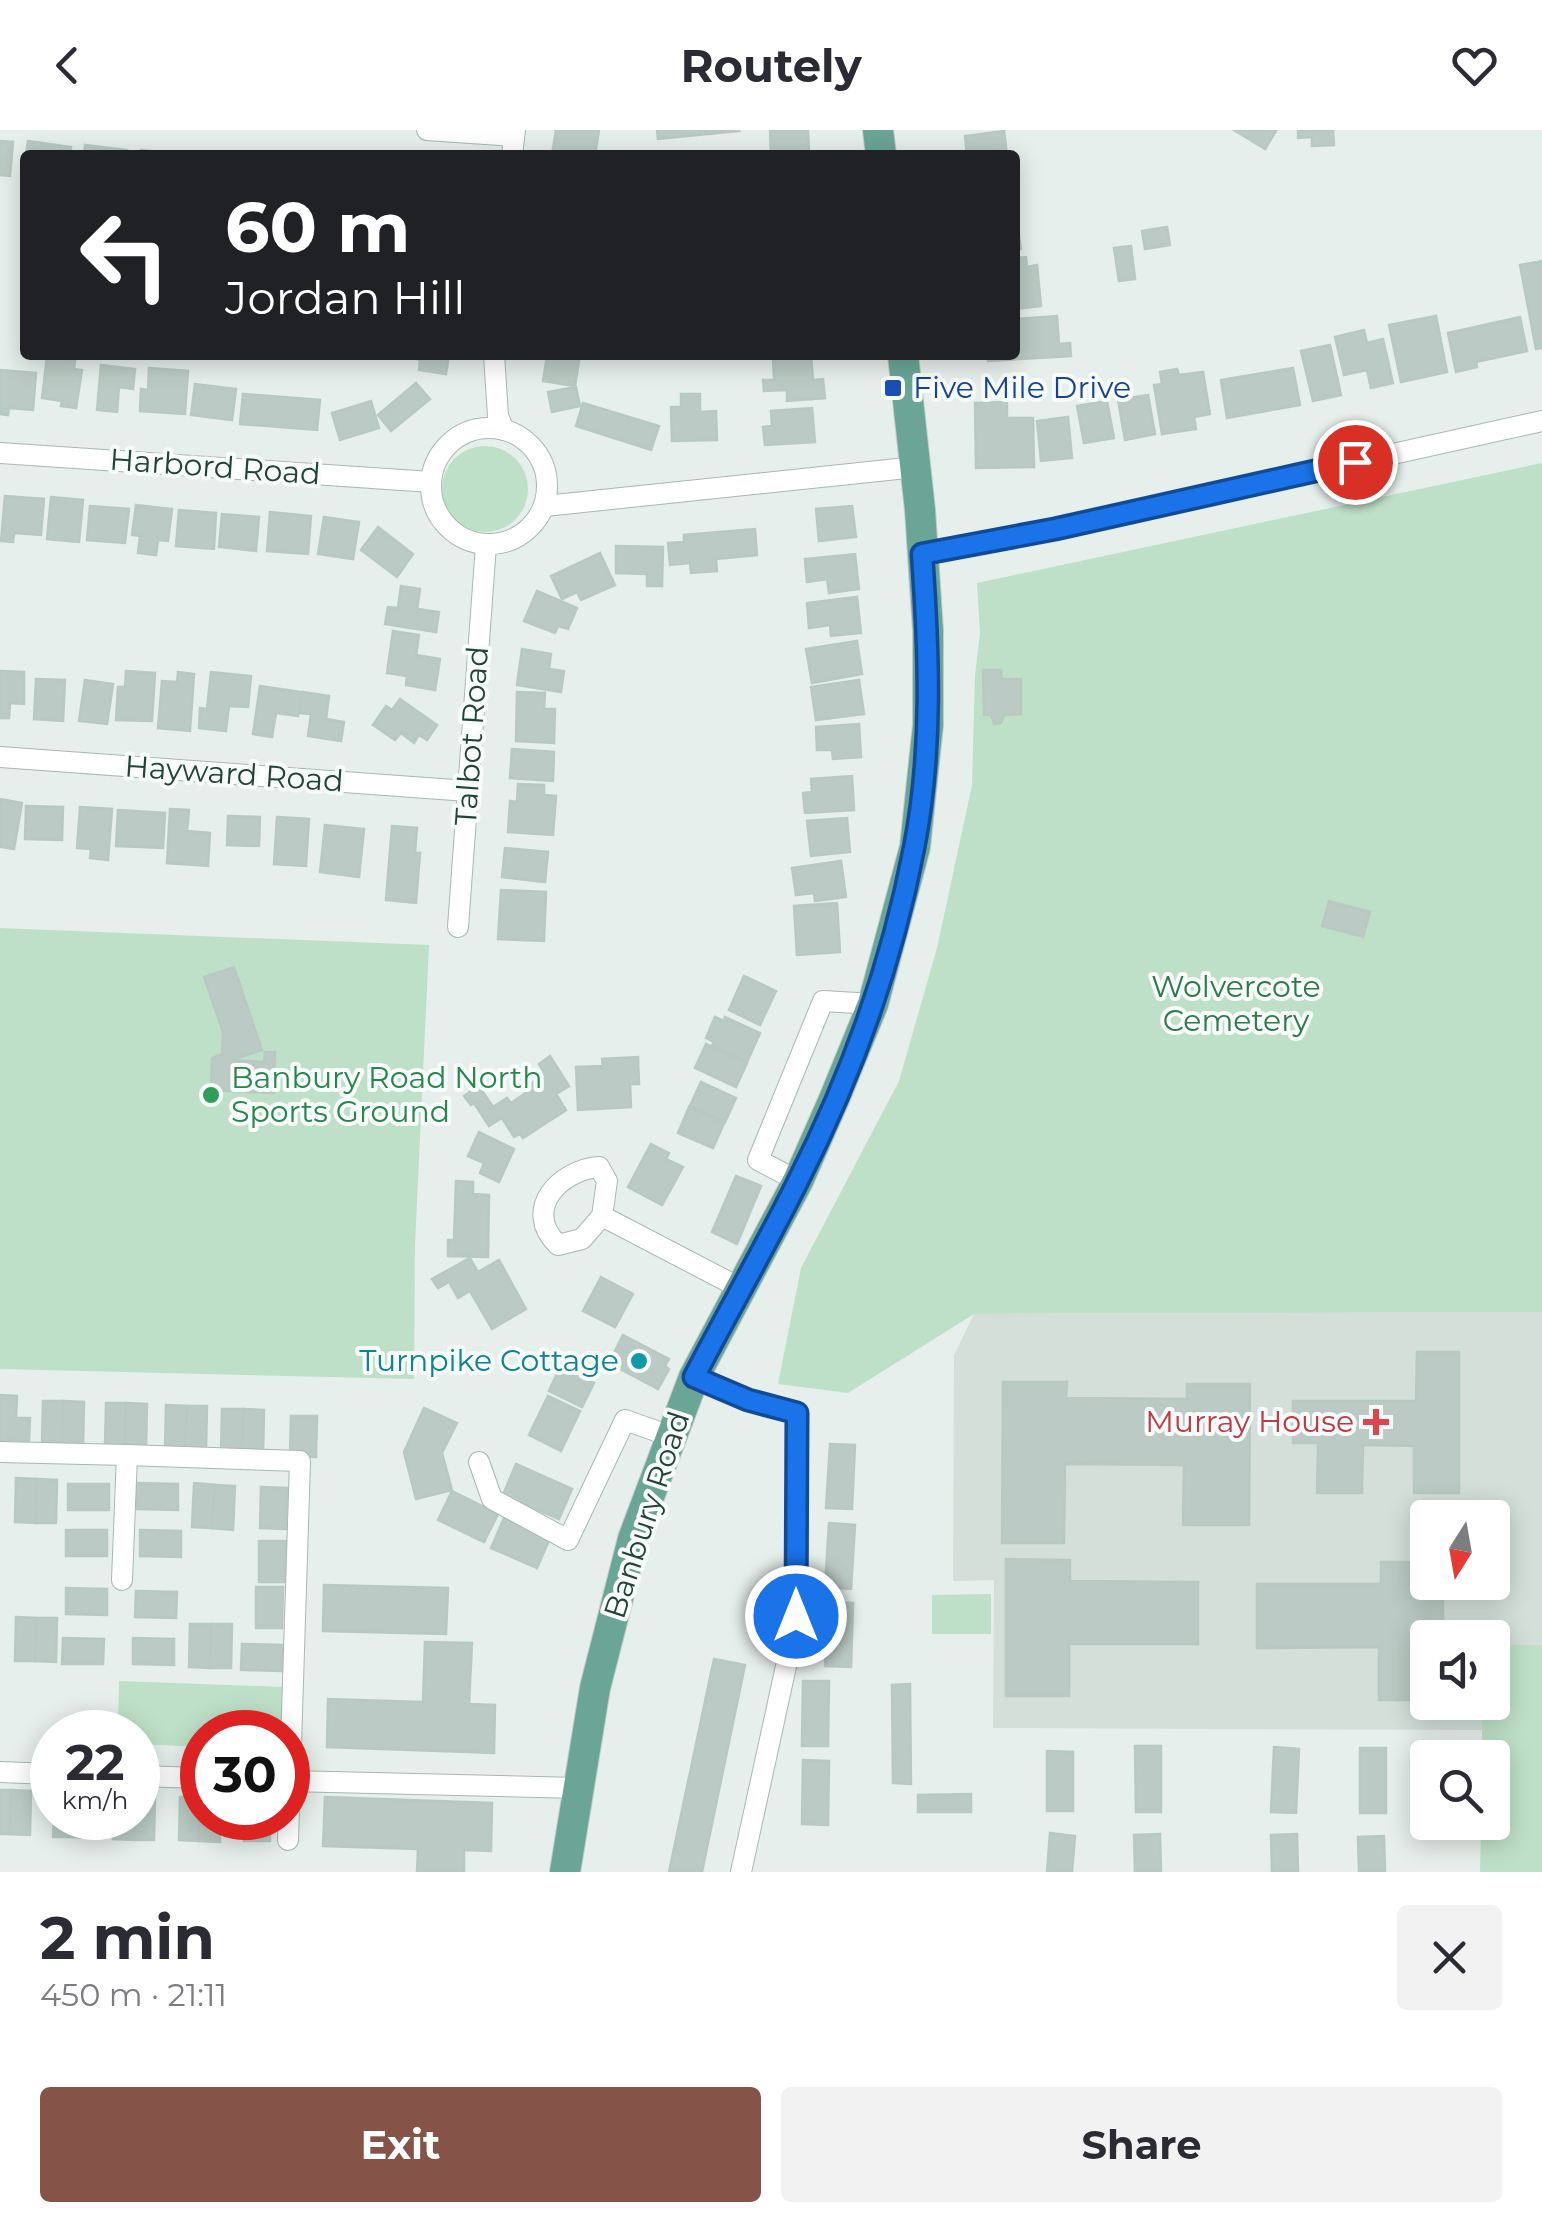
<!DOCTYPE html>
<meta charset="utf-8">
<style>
body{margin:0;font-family:Montserrat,sans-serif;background:#f2f2f3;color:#2b2b33;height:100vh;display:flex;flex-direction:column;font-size:38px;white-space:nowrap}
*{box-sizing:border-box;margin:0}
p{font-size:32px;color:#7c7c81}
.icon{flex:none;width:55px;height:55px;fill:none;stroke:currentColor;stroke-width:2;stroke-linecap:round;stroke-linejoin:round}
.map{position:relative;height:1742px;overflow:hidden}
.side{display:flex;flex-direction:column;background:#fff;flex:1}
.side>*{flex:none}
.guide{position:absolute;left:20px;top:20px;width:1000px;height:210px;border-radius:10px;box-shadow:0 5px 25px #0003;background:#202124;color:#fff;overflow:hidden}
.needle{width:65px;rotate:191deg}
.fabs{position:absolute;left:1410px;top:1370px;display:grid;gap:20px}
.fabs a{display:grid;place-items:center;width:100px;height:100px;border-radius:10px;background:#fff;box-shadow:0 5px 25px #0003;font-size:50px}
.speed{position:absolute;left:30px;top:1580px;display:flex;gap:20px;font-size:50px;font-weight:700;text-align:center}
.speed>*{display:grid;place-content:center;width:130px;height:130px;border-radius:50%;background:#fff;box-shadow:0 5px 25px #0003;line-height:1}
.speed small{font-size:25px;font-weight:400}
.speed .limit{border:15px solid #d22;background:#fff;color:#111}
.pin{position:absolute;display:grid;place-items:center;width:85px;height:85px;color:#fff;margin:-42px;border:5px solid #fff;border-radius:50%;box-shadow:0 2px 10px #0007}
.me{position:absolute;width:110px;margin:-55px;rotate:0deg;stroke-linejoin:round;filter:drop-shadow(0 0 8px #0008)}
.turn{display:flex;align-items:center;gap:35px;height:210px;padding:0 40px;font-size:45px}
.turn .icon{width:130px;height:130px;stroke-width:2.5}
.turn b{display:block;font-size:70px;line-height:85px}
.round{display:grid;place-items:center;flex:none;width:105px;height:105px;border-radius:10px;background:#f2f2f3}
.headline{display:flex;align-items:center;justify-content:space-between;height:170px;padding:0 40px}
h1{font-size:60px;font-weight:700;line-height:75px}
.action{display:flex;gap:20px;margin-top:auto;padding:20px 40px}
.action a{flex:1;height:115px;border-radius:10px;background:#855347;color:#fff;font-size:40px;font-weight:700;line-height:115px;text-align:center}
.action a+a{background:#f2f2f3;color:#2b2b33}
header{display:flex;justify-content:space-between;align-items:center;height:130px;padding:0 40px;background:#fff;font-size:45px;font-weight:700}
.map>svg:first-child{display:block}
.built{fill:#d4dfda;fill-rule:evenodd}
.green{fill:#bfe0c8}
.building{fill:#bbcac4;stroke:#b8c9c2;stroke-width:2.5}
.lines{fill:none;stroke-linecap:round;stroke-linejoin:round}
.minor-casing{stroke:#a8b8b2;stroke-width:22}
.primary-casing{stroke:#c2cac8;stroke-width:32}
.minor{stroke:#fff;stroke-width:20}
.primary{stroke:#6aa596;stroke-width:30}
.route-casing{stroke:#114b97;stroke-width:25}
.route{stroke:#1a73e8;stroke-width:18}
.transit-dot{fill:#1a4fb4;stroke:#f7fbf9;stroke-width:4}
.leisure-dot{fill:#2e9e5b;stroke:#f7fbf9;stroke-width:4}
.culture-dot{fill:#0f9aa8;stroke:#f7fbf9;stroke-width:4}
.health-dot{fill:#e0444e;stroke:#f7fbf9;stroke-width:4}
.labels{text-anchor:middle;stroke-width:8;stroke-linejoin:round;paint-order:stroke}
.transit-label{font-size:30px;fill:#164399;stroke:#f7fbf9;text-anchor:start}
.street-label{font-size:30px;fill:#24423a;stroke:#f7fbf9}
.park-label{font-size:30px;fill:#2d7a4b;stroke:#f7fbf9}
.leisure-label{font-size:30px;fill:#27864d;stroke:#f7fbf9;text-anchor:start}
.culture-label{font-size:30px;fill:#0d838f;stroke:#f7fbf9;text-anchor:end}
.health-label{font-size:30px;fill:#be3a42;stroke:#f7fbf9;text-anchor:end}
</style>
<header><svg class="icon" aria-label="back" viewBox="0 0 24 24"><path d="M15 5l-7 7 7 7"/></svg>Routely<svg class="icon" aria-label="heart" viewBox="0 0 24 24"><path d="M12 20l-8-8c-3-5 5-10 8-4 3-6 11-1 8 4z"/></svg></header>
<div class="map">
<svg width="1542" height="1742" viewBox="0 0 1542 1742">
<rect width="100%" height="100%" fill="#e6efeb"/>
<path class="built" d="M1542,1182V1515H1493L1492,1508H1428V1572L1482,1573V1600L993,1598L994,1450L953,1451L954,1225L974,1184ZM1428,1388H1492V1452H1428Z"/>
<g class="green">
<circle cx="485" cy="359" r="43"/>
<polygon points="1542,333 1542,1182 974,1184 848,1263 778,1254 801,1138 899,951 937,818 972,655 975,545 980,503 977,453"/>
<polygon points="0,798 429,815 415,1115 414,1249 0,1239"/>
<polygon points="991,1464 991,1504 932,1504 932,1465"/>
<polygon points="1493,1515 1542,1515 1542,1742 1480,1742 1481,1693 1492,1692 1492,1628 1482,1627 1482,1573 1492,1572"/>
<polygon points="119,1551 286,1557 284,1602 202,1602 202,1617 138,1614 138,1602 118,1602"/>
</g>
<g class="building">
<polygon points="556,0 599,0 595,25 552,25"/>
<polygon points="657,0 738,0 739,1 658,9"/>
<polygon points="770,0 808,0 809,23 771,24"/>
<polygon points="1234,0 1274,0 1276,1 1265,19"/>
<polygon points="1298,0 1333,0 1334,15 1312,16 1312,7 1298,8"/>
<polygon points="1004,1 1007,25 967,25 965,6"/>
<polygon points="0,11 13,12 10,46 0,45"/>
<polygon points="28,11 71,17 70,25 26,25"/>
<polygon points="85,15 127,20 126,25 84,25"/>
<polygon points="141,20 184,25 140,25"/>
<polygon points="1015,79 1021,119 1015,120"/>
<polygon points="1167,97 1170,115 1145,119 1142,101"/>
<polygon points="1131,116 1135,149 1119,151 1114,118"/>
<polygon points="1026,127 1027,137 1037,135 1041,176 1015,179 1015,128"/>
<polygon points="1542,131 1542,218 1536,219 1520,135"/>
<polygon points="1057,186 1059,214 1070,213 1071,226 988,231 988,225 1015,225 1015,189"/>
<polygon points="1436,186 1447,242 1401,252 1389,195"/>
<polygon points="1520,187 1527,221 1476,232 1477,237 1456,242 1448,203"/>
<polygon points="1364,200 1367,213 1383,209 1393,253 1371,258 1367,240 1344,245 1335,207"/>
<polygon points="1330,215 1341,265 1313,271 1301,221"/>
<polygon points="405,225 449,225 446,244 419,240 420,230"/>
<polygon points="547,225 580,225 575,256 543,251"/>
<polygon points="779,225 811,225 813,250 823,249 825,268 787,271 787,260 764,261 763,250 774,250 773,227"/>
<polygon points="47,226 75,230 74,239 82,240 76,278 61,276 62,271 42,268"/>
<polygon points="101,235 135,239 133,259 119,257 117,282 97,280"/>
<polygon points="149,238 188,241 185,284 140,281 141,259 148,260"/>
<polygon points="1293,238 1300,275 1227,288 1221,250"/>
<polygon points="1177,239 1179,245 1203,242 1210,284 1194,287 1196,299 1162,304 1154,255 1162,254 1160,242"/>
<polygon points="0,240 36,243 33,280 9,278 8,285 0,284"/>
<polygon points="416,253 430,269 391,301 378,285"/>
<polygon points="195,254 236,259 232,290 191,285"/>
<polygon points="576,257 580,276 552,282 548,262"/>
<polygon points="243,264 320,270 317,300 240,294"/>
<polygon points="681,264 700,264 700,282 716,281 717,310 672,311 671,277 681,277"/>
<polygon points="1148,265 1155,304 1125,310 1118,270"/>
<polygon points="371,271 379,298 340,310 332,283"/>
<polygon points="1107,271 1114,308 1084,313 1077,276"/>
<polygon points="1007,272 1007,288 1033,288 1034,337 976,338 975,273"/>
<polygon points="583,273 659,296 651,320 576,296"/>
<polygon points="812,278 815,312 765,315 763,297 772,296 771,281"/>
<polygon points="1068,287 1072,328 1041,331 1037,291"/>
<polygon points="5,366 44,369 41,405 14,403 13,412 1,411"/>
<polygon points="51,367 83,370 79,412 47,409"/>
<polygon points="136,375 172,379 168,411 158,410 156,425 138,423 140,406 132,405"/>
<polygon points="90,376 129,379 125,413 87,410"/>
<polygon points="852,376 856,407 819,411 816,379"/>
<polygon points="179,380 216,383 214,419 176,416"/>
<polygon points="270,382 311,386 308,424 267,421"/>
<polygon points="222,384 259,387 256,421 219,417"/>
<polygon points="324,387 359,392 353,429 318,424"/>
<polygon points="378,397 413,424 397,447 361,420"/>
<polygon points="755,399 757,425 716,429 717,441 691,443 690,433 670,435 668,413 684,412 684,405"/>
<polygon points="616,416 663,417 662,456 647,456 647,444 616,443"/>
<polygon points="600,423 615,455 581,470 577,462 562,469 551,446"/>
<polygon points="855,424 859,459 829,463 827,449 807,452 805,429"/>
<polygon points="401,456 420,459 417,479 439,482 436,502 385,494 388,477 398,478"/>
<polygon points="537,461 577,478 568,499 558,496 555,503 524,491"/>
<polygon points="857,467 861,503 831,506 830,495 809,498 807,473"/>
<polygon points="393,501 419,505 416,525 440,529 435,560 406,555 407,546 387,543"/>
<polygon points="857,511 862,544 812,553 806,519"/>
<polygon points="522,519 551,524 549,539 564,541 561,562 517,555"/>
<polygon points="983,540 1001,540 1002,549 1021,549 1021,584 1004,585 1001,593 994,594 991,585 984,585"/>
<polygon points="0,541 24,542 24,574 10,573 9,588 0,588"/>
<polygon points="126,541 155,543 152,591 116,590 118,557 125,557"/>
<polygon points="178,542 194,544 190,601 158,598 162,551 177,552"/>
<polygon points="211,542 251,546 248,577 229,576 226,601 199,598 200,578 207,579"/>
<polygon points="36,549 65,550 63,591 34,589"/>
<polygon points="85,550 113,554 107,594 79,591"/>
<polygon points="859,550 864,584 816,590 811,557"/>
<polygon points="260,556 301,562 298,586 276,583 272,607 253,604"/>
<polygon points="303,562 329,566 326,589 344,592 341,611 308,606 311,584 300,583"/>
<polygon points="517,562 545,563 544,579 555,579 554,613 516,611"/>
<polygon points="400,569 437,595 427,610 419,605 414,613 401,603 395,610 373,595 386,576 392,580"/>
<polygon points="859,594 861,627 833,629 832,620 817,620 816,597"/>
<polygon points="512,619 554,622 553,651 510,648"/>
<polygon points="852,646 854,680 805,683 803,663 812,662 811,649"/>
<polygon points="518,654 544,655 544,665 556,666 553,705 508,702 510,671 517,672"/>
<polygon points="0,669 22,673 14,719 1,717"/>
<polygon points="26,676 63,677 62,710 25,709"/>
<polygon points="80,677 112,679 108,730 90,728 91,719 77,718"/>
<polygon points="170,679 189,680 187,701 210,703 208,736 167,733"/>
<polygon points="118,680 165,683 163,718 116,716"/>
<polygon points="228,686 260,687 259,716 227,715"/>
<polygon points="277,687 309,689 306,736 274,734"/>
<polygon points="847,688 850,722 811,726 807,691"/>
<polygon points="325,695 364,699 359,747 320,742"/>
<polygon points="392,696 417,698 415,723 420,723 416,773 386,770"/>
<polygon points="505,718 548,722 545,752 502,747"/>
<polygon points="841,731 846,767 815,771 814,763 796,765 792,738"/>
<polygon points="501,760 546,762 544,811 498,809"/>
<polygon points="1329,771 1370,782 1363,807 1322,796"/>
<polygon points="837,773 840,822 797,825 794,776"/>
<polygon points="234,837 262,920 232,930 264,932 265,922 275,922 274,963 211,960 212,928 222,924 223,902 204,847"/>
<polygon points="744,846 776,861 760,895 729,880"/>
<polygon points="715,887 724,891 725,887 760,903 747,932 712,916 714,912 706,908"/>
<polygon points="706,914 747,933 736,957 695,938"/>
<polygon points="550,926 569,956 556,964 566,980 523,1008 520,1004 514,1007 502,988 489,996 474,973 471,975 464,966 479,956 493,977 507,968 511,973 527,962 525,958 545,944 539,934"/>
<polygon points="638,927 639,954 630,954 631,977 578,980 576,937 603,936 602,929"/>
<polygon points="701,952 736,968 725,992 690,976"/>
<polygon points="689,977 724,993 713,1018 678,1003"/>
<polygon points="479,1002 514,1019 499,1052 480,1043 484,1033 468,1026"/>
<polygon points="651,1014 669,1023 666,1029 683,1037 662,1075 628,1057"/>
<polygon points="736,1046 761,1056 737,1114 712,1102"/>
<polygon points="456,1051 473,1052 473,1064 489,1065 488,1127 448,1126 448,1110 454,1110"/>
<polygon points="470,1128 478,1142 499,1130 526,1179 492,1199 470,1161 458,1168 449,1152 438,1158 432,1149"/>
<polygon points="601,1147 633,1164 615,1197 583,1181"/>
<polygon points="623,1205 669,1229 665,1236 669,1239 658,1259 609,1233"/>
<polygon points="1417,1222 1459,1222 1459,1363 1414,1363 1414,1316 1363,1315 1362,1363 1317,1363 1318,1313 1293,1313 1293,1271 1416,1271"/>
<polygon points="566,1224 590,1236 584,1248 594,1253 582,1277 549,1261"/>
<polygon points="1003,1252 1067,1252 1066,1268 1187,1269 1187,1254 1250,1254 1249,1395 1183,1395 1184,1335 1065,1334 1064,1413 1002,1413"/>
<polygon points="0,1265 17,1266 16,1288 30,1288 29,1311 0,1310"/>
<polygon points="548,1266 580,1281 561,1321 529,1305"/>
<polygon points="43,1271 63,1271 62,1315 42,1315"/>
<polygon points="63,1271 84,1272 83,1315 62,1315"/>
<polygon points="106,1273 126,1273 125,1318 105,1317"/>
<polygon points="126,1273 147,1274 146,1318 125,1318"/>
<polygon points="166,1275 187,1276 185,1320 165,1319"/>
<polygon points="187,1276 207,1276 206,1320 185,1320"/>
<polygon points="424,1278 457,1293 442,1323 452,1360 416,1369 404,1322"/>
<polygon points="222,1279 243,1279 242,1324 221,1323"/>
<polygon points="243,1279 264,1280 263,1324 242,1324"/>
<polygon points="291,1286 317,1286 316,1327 290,1326"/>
<polygon points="830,1314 855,1315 852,1379 826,1378"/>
<polygon points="516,1334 572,1359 559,1389 503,1365"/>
<polygon points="16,1348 37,1349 36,1393 15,1392"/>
<polygon points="37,1349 57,1350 56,1393 36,1393"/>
<polygon points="137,1353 178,1354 178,1380 137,1379"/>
<polygon points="194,1353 215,1355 212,1398 192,1397"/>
<rect x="68" y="1354" width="41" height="26"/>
<polygon points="215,1355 235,1356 233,1400 212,1398"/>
<polygon points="261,1357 287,1358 286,1399 260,1398"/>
<polygon points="452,1361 498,1384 484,1412 438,1390"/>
<polygon points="504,1388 550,1408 537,1438 491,1418"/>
<polygon points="829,1393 855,1395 851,1459 825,1457"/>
<rect x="66" y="1400" width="41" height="26"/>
<polygon points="140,1400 181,1401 181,1427 140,1426"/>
<polygon points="259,1411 286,1411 285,1452 259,1452"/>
<polygon points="1006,1429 1070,1430 1070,1451 1198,1452 1198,1514 1069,1514 1069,1566 1006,1566"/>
<polygon points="1381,1432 1428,1432 1428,1452 1443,1452 1443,1508 1428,1508 1428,1570 1379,1570 1379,1517 1257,1518 1257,1454 1381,1454"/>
<polygon points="324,1455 448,1458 446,1504 323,1501"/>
<polygon points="256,1457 283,1457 282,1498 256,1498"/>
<polygon points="66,1458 107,1459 107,1485 66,1484"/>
<polygon points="136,1461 177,1462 176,1488 135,1487"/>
<polygon points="828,1472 853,1473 851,1537 825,1536"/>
<polygon points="16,1487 36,1488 35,1531 15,1531"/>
<polygon points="36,1488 57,1488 56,1532 35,1531"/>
<polygon points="190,1494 211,1494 210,1538 189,1537"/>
<polygon points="211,1494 232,1494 231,1538 210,1538"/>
<polygon points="63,1508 104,1509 103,1534 62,1534"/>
<polygon points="133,1508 174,1509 174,1535 133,1534"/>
<polygon points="425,1512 472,1513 469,1574 495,1575 494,1623 327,1617 328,1569 423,1572"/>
<polygon points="242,1514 283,1515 282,1541 241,1540"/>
<polygon points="714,1529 745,1535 702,1742 669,1742"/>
<polygon points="803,1551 829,1551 828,1616 802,1616"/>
<polygon points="910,1554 911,1654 893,1653 892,1555"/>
<polygon points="1135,1616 1161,1616 1161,1682 1136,1682"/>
<polygon points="1274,1617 1299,1619 1296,1683 1271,1682"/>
<rect x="1360" y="1618" width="26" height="65"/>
<polygon points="1047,1621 1073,1622 1073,1681 1047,1681"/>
<polygon points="803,1630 829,1631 828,1695 802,1694"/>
<polygon points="0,1660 11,1660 10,1704 0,1704"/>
<polygon points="11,1660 31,1661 30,1705 10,1704"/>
<polygon points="971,1664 971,1682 918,1682 918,1665"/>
<polygon points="138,1666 155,1666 154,1710 134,1710"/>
<polygon points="180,1667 200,1667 199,1711 179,1710"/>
<polygon points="200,1667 202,1688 220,1688 220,1712 199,1711"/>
<polygon points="325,1667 492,1673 491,1721 464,1720 464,1742 417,1742 418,1719 323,1716"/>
<polygon points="54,1688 74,1688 74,1707 53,1707"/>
<polygon points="74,1688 95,1688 95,1708 74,1707"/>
<polygon points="113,1688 134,1688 134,1710 113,1709"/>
<rect x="244" y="1688" width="26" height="23"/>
<polygon points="1050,1703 1075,1706 1072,1742 1047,1742"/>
<polygon points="1160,1704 1161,1742 1135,1742 1134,1705"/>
<polygon points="1297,1704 1298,1742 1272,1742 1271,1705"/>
<polygon points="1384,1706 1385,1742 1359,1742 1358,1707"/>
</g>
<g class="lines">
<g class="minor-casing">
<g id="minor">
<polyline points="427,0 514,6"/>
<polyline points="512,25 515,0"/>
<polyline points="494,225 498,286 504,300"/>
<circle cx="489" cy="356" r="58"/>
<polyline points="0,323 431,352"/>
<polyline points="545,376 916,337"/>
<polyline points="922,424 1055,399 1542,291"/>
<polyline points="0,627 468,661"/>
<polyline points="458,797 486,415"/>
<polyline points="798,1051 758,1030 823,871 873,874"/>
<path d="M602,1086L607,1051L599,1037C559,1040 522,1080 558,1115L582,1109L602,1086L740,1158"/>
<polyline points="694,1247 747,1270 797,1283 797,1486 741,1742"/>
<polyline points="0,1322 127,1325"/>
<polyline points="479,1332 492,1369 568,1410 625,1290 670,1306"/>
<polyline points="122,1450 127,1325 300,1331 288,1710"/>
<polyline points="0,1642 52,1644"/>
<polyline points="138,1646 202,1648"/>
<polyline points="288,1651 578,1658"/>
</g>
</g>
<g class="primary-casing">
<g id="primary">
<polyline points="878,0 881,25"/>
<polyline points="565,1742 595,1558 633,1409 694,1247 798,1051 835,967 873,874 915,717 928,595 928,501 920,380 903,225"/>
</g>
</g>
<use href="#minor" class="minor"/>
<use href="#primary" class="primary"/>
</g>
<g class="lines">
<g class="route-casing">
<path id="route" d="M796,1486L797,1283L748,1270L694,1247C728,1182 764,1119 797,1053C850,949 892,833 914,718C933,622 929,522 922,424L1055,399L1355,332"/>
</g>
<use href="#route" class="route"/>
</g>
<rect class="transit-dot" x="883" y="248" width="20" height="20" rx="5"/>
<circle class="leisure-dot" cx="211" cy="965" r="10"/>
<circle class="culture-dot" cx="639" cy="1231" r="10"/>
<path class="health-dot" d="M1371 1277h10v10h10v10h-10v10h-10v-10h-10v-10h10z"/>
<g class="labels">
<g class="transit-label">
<text x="913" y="268">Five Mile Drive</text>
</g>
<g class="street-label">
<text transform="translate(215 337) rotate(4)" y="10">Harbord Road</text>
<text transform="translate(472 606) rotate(-86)" y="10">Talbot Road</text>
<text transform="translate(234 644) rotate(4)" y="10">Hayward Road</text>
<text transform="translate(647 1385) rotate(-72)" y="10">Banbury Road</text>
</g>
<g class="park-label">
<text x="1236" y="867">Wolvercote<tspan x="1236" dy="34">Cemetery</tspan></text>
</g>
<g class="leisure-label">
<text x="231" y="958">Banbury Road North<tspan x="231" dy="34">Sports Ground</tspan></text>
</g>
<g class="culture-label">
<text x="619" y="1241">Turnpike Cottage</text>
</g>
<g class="health-label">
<text x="1354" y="1302">Murray House</text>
</g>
</g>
</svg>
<div class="fabs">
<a><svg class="needle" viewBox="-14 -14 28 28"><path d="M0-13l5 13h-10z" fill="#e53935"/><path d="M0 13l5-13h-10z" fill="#7c7c81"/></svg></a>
<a><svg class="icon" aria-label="sound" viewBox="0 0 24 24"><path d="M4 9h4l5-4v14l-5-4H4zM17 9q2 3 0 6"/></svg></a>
<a><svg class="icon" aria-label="search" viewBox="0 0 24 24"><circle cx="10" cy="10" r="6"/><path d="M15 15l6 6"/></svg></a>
</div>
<div class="speed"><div>22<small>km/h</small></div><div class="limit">30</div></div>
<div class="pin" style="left:1355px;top:332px;background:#d93025"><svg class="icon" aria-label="arrive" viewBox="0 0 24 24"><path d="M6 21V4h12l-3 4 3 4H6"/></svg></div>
<svg class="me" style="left:796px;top:1486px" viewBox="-20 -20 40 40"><circle r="17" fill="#1a73e8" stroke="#fff" stroke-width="3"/><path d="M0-11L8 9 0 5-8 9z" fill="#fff"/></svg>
<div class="guide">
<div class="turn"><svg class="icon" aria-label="left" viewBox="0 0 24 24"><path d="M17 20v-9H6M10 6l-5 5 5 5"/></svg><div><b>60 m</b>Jordan Hill</div></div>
</div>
</div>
<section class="side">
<div class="headline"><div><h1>2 min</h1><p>450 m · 21:11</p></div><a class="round"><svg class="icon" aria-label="close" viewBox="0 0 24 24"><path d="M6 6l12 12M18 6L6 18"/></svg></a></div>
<div class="action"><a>Exit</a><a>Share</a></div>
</section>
